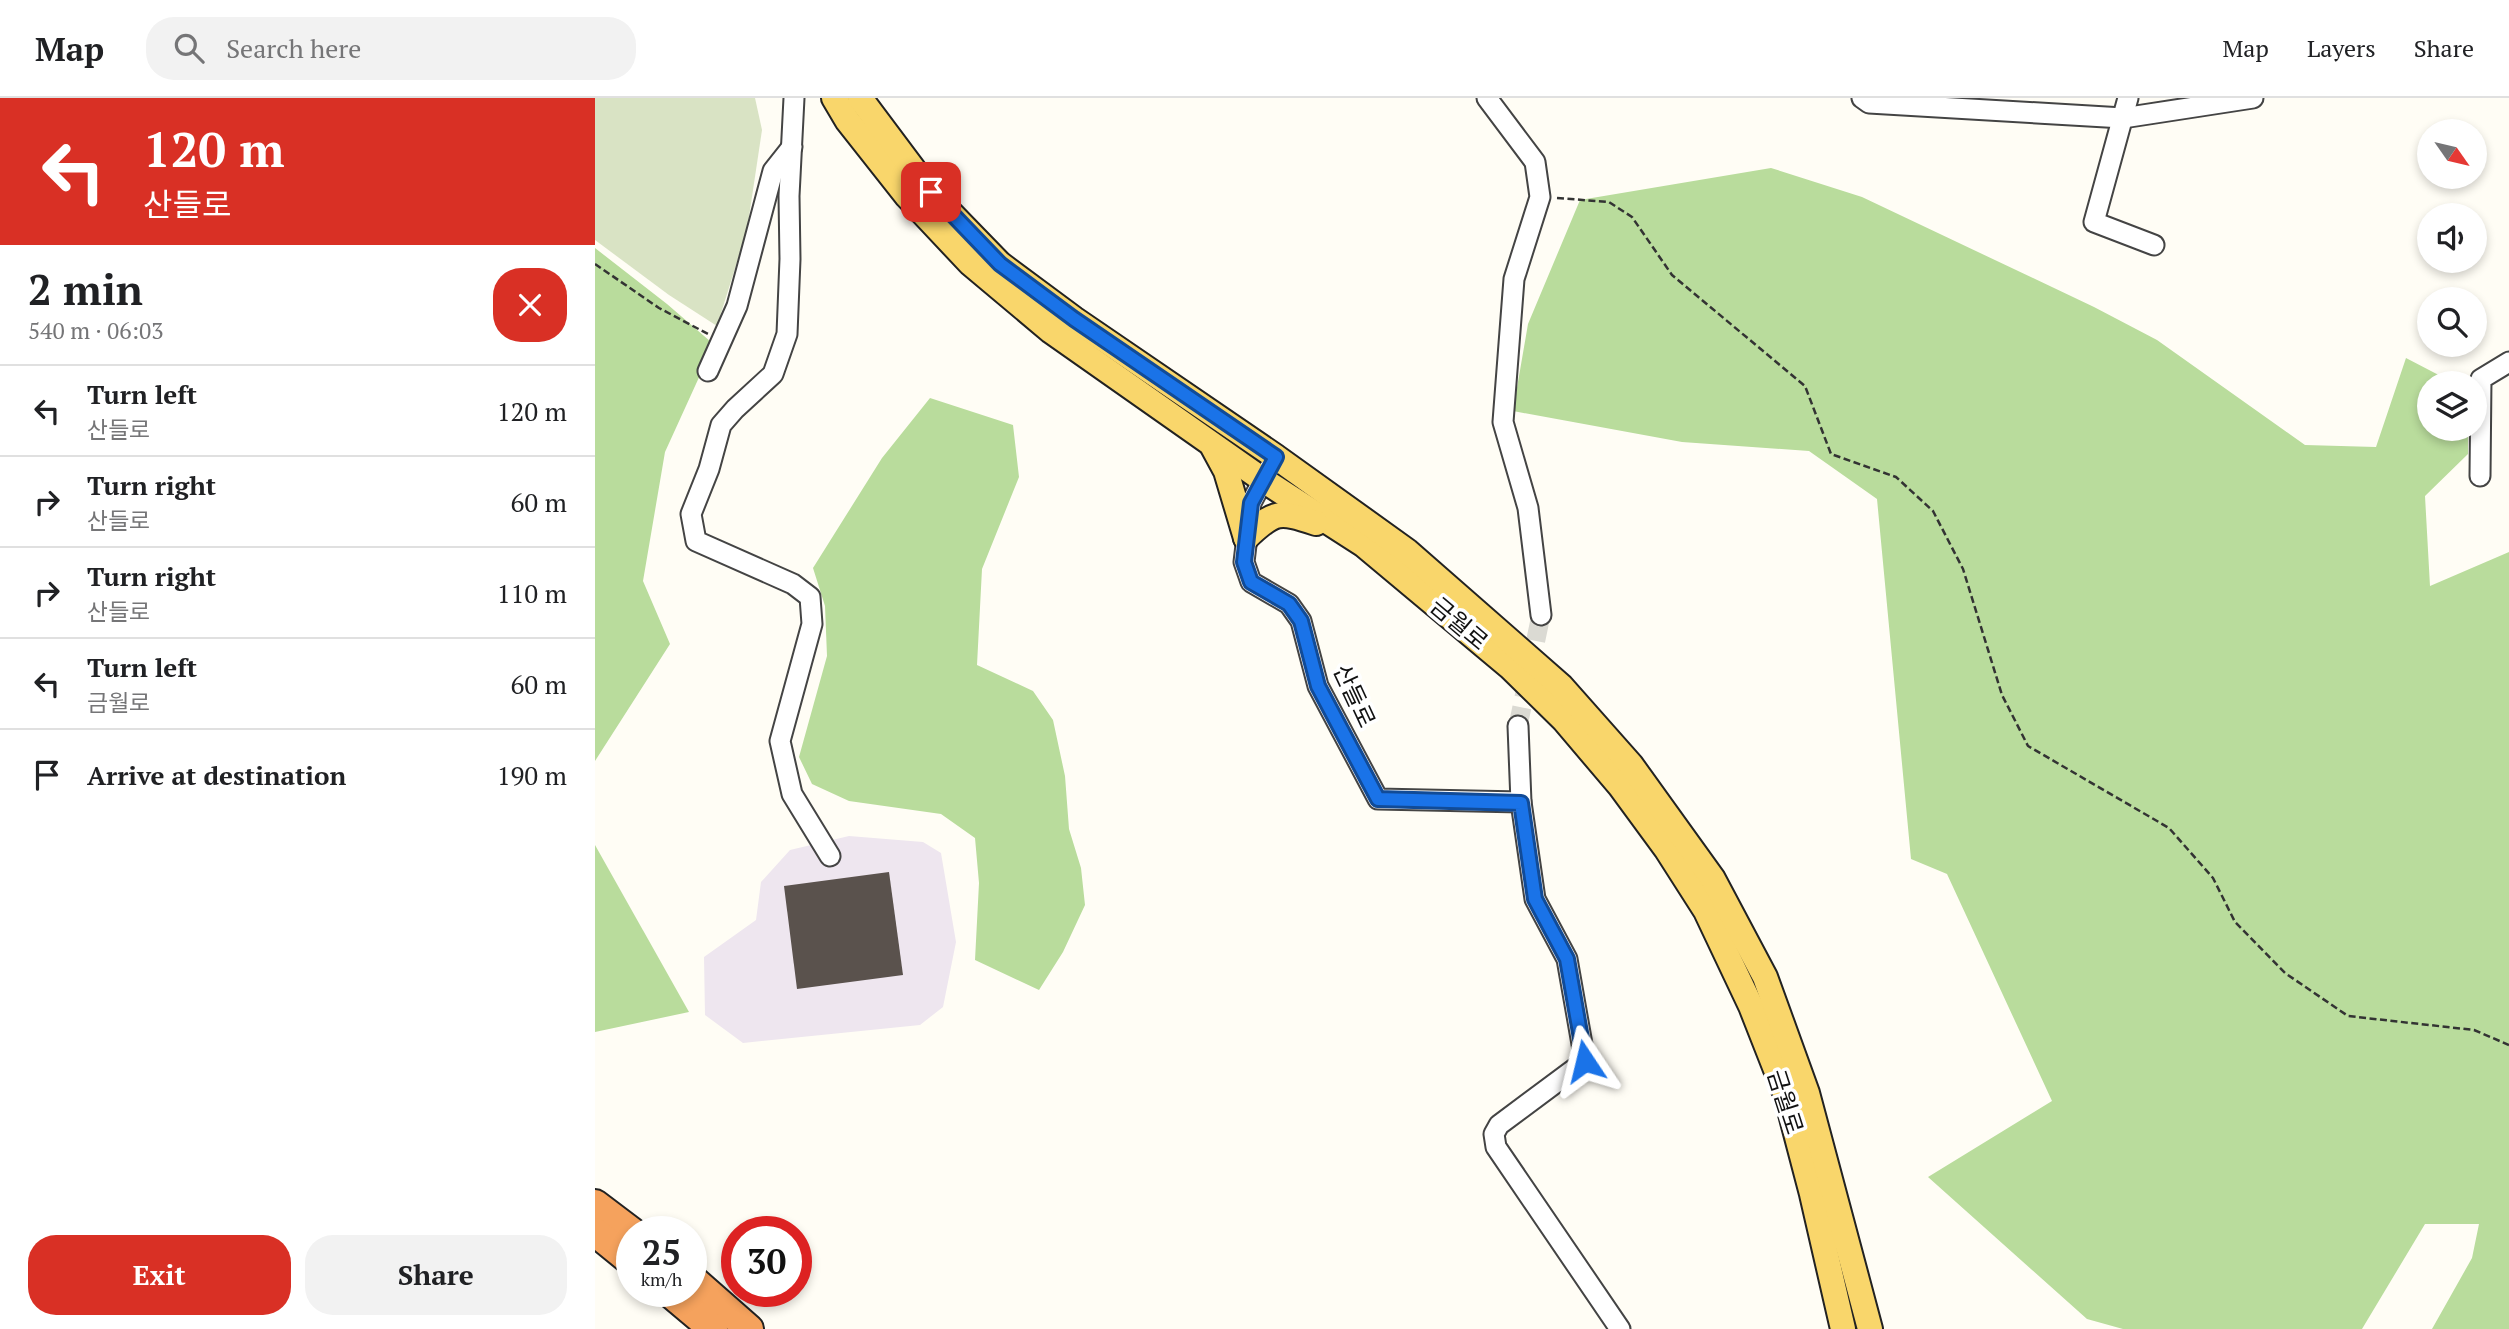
<!DOCTYPE html>
<meta charset="utf-8">
<style>
body{margin:0;font-family:"PT Serif","Noto Sans KR",serif;background:#f2f2f2;color:#202124;height:100vh;display:flex;flex-direction:column;font-size:26px;white-space:nowrap}
*{box-sizing:border-box;margin:0}
p{font-size:23px;color:#757577}
.icon{flex:none;width:38px;height:38px;fill:none;stroke:currentColor;stroke-width:2;stroke-linecap:round;stroke-linejoin:round}
.map{position:relative;flex:1;overflow:hidden}
.sheet{display:flex;flex-direction:column;background:#fff;width:595px}
.sheet>*{flex:none}
.banner{background:#d93025;color:#fff;overflow:hidden}
.needle{width:46px;rotate:124deg}
.tools{position:absolute;left:1822px;top:21px;display:grid;gap:14px}
.tools a{display:grid;place-items:center;width:70px;height:70px;border-radius:50%;background:#fff;box-shadow:0 4px 10px #0003;font-size:35px}
.speed{position:absolute;left:21px;top:1118px;display:flex;gap:14px;font-size:35px;font-weight:700;text-align:center}
.speed>*{display:grid;place-content:center;width:91px;height:91px;border-radius:50%;background:#fff;box-shadow:0 4px 10px #0003;line-height:1}
.speed small{font-size:18px;font-weight:400}
.speed .limit{border:10px solid #d22;background:#fff;color:#111}
.pin{position:absolute;display:grid;place-items:center;width:60px;height:60px;color:#fff;margin:-30px;border-radius:14px;box-shadow:0 4px 10px #0006}
.me{position:absolute;width:77px;margin:-38px;rotate:350deg;stroke-linejoin:round;filter:drop-shadow(0 0 5px #0008)}
.turn{display:flex;align-items:center;gap:24px;height:147px;padding:0 28px;font-size:32px}
.turn .icon{width:91px;height:91px;stroke-width:2.5}
.turn b{display:block;font-size:49px;line-height:60px}
.round{display:grid;place-items:center;flex:none;width:74px;height:74px;border-radius:28px;background:#f2f2f2}
.overview{display:flex;align-items:center;justify-content:space-between;height:119px;padding:0 28px}
h1{font-size:42px;font-weight:700;line-height:52px}
.button{display:flex;gap:14px;margin-top:auto;padding:14px 28px}
.button a{flex:1;height:80px;border-radius:28px;background:#d93025;color:#fff;font-size:28px;font-weight:700;line-height:80px;text-align:center}
.button a+a{background:#f2f2f2;color:#202124}
ul{padding:0;list-style:none}
li{display:flex;align-items:center;gap:21px;height:91px;padding:0 28px;border-top:2px solid #e0e0e0}
li div{flex:1}
li b{display:block;font-size:26px}
li em{font-style:normal}
header{display:flex;align-items:center;gap:42px;box-sizing:border-box;height:98px;padding:0 35px;background:#fff;border-bottom:2px solid #e0e0e0}
header strong{font-size:33px}
nav{display:flex;gap:38px;margin-inline-start:auto;font-size:24px}
.search{width:490px;height:63px;background:#f2f2f2;display:flex;align-items:center;gap:18px;box-sizing:border-box;padding:0 24px;border-radius:28px;color:#757577;font-size:26px}
main{display:flex;flex:1;min-height:0}
.map>svg:first-child{display:block}
.industrial{fill:#eee6ef}
.forest{fill:#b9dc9c}
.cemetery{fill:#d9e3c4}
.building{fill:#5a524d}
.lines{fill:none;stroke-linecap:round;stroke-linejoin:round}
.minor-tunnel{stroke:#dbdad3;stroke-width:19;stroke-dasharray:19 10;stroke-linecap:butt}
.minor-casing{stroke:#444;stroke-width:23}
.major-casing{stroke:#222;stroke-width:28}
.highway-casing{stroke:#222;stroke-width:32}
.path{stroke:#333;stroke-width:2.5;stroke-dasharray:7 3.5;stroke-linecap:butt}
.minor{stroke:#fff;stroke-width:19}
.major{stroke:#f9d66b;stroke-width:24}
.highway{stroke:#f5a25d;stroke-width:28}
.route-casing{stroke:#114b97;stroke-width:18}
.route{stroke:#1a73e8;stroke-width:12}
.labels{text-anchor:middle;stroke-width:7;stroke-linejoin:round;paint-order:stroke}
.street-label{font-size:24px;fill:#111;stroke:#fff}
</style>
<header>
<strong>Map</strong>
<div class="search"><svg class="icon" aria-label="search" viewBox="0 0 24 24"><circle cx="10" cy="10" r="6"/><path d="M15 15l6 6"/></svg>Search here</div>
<nav><a>Map</a><a>Layers</a><a>Share</a></nav>
</header>
<main>
<section class="sheet">
<div class="banner">
<div class="turn"><svg class="icon" aria-label="left" viewBox="0 0 24 24"><path d="M17 20v-9H6M10 6l-5 5 5 5"/></svg><div><b>120 m</b>산들로</div></div>
</div>
<div class="overview"><div><h1>2 min</h1><p>540 m · 06:03</p></div><a class="round" style="background:#d93025;color:#fff"><svg class="icon" aria-label="close" viewBox="0 0 24 24"><path d="M6 6l12 12M18 6L6 18"/></svg></a></div>
<ul>
<li><svg class="icon" aria-label="left" viewBox="0 0 24 24"><path d="M17 20v-9H6M10 6l-5 5 5 5"/></svg><div><b>Turn left</b><p>산들로</p></div><em>120 m</em></li>
<li><svg class="icon" aria-label="right" viewBox="0 0 24 24"><path d="M7 20v-9h11M14 6l5 5-5 5"/></svg><div><b>Turn right</b><p>산들로</p></div><em>60 m</em></li>
<li><svg class="icon" aria-label="right" viewBox="0 0 24 24"><path d="M7 20v-9h11M14 6l5 5-5 5"/></svg><div><b>Turn right</b><p>산들로</p></div><em>110 m</em></li>
<li><svg class="icon" aria-label="left" viewBox="0 0 24 24"><path d="M17 20v-9H6M10 6l-5 5 5 5"/></svg><div><b>Turn left</b><p>금월로</p></div><em>60 m</em></li>
<li><svg class="icon" aria-label="arrive" viewBox="0 0 24 24"><path d="M6 21V4h12l-3 4 3 4H6"/></svg><div><b>Arrive at destination</b></div><em>190 m</em></li>
</ul>
<div class="button"><a>Exit</a><a>Share</a></div>
</section>
<div class="map">
<svg width="1914" height="1231" viewBox="0 0 1914 1231">
<rect width="100%" height="100%" fill="#fffdf5"/>
<polygon class="industrial" points="254,738 328,744 346,755 361,844 348,909 325,927 148,945 110,917 109,859 161,822 166,784 195,752"/>
<g class="forest">
<polygon points="1176,70 1267,99 1499,209 1562,242 1710,347 1781,349 1811,260 1859,285 1834,285 1834,331 1873,331 1873,356 1830,398 1835,488 1914,454 1914,1231 1837,1231 1877,1160 1884,1126 1830,1126 1767,1231 1528,1231 1492,1221 1333,1079 1457,1003 1352,776 1316,761 1282,401 1214,353 1087,344 918,313 933,226 985,102"/>
<polygon points="0,150 72,206 116,244 111,264 70,354 48,483 75,546 0,663"/>
<polygon points="335,300 418,327 424,379 387,471 382,567 438,593 458,622 470,678 474,731 486,770 490,807 468,854 444,892 380,862 384,785 380,740 346,716 254,703 217,686 204,659 232,558 230,508 218,470 287,360"/>
<polygon points="0,747 94,914 0,934"/>
</g>
<polygon class="cemetery" points="0,0 160,0 167,32 152,132 122,228 74,197 0,142"/>
<polygon class="building" points="294,774 308,877 202,891 189,788"/>
<g class="lines">
<polyline class="minor-tunnel" points="923,628 946,517"/>
<g class="minor-casing">
<g id="minor">
<polyline points="199,0 194,98 195,161 192,236 178,276 140,311 126,327 114,371 96,416 101,443 198,486 215,499 217,526 185,643 197,696 235,758"/>
<polyline points="892,0 940,64 945,99 919,181 908,324 933,410 946,517"/>
<polyline points="1267,0 1274,5 1528,20 1658,0"/>
<polyline points="1533,0 1499,124 1559,147"/>
<polyline points="113,273 142,208 178,73 197,49"/>
<polyline points="675,369 656,405 649,464 656,484 694,506 706,523 723,588 783,701 926,704"/>
<polyline points="1885,378 1886,281 1914,264"/>
<polyline points="923,628 926,704 940,801 972,861 990,963 904,1027 899,1036 901,1049 1025,1231"/>
</g>
</g>
<g class="major-casing">
<g id="major">
<polyline points="239,0 252,22 312,98 375,165 456,233 668,382 769,447 915,569 969,622 1025,688 1072,752 1111,813 1156,908 1191,997 1217,1096 1248,1231"/>
<polyline points="265,0 336,95 405,166 479,221 681,359 812,453 966,588 1036,667 1118,781 1170,879 1212,995 1275,1231"/>
<polyline points="618,349 631,373 651,440"/>
<path d="M651,440C680,412 684,413 721,425"/>
</g>
</g>
<g class="highway-casing">
<g id="highway">
<polyline points="0,1106 37,1134"/>
<polyline points="0,1134 37,1164"/>
<polyline points="96,1180 154,1231"/>
<polyline points="74,1194 118,1231"/>
</g>
</g>
<g class="path">
<polyline points="962,100 1014,104 1037,119 1077,177 1210,288 1236,356 1301,379 1338,413 1368,471 1407,597 1433,648 1574,730 1618,780 1640,824 1690,875 1753,918 1879,932 1914,947"/>
<polyline points="0,166 64,210 113,236"/>
</g>
<use href="#minor" class="minor"/>
<use href="#major" class="major"/>
<use href="#highway" class="highway"/>
</g>
<g class="lines">
<g class="route-casing">
<polyline id="route" points="336,94 405,166 479,221 681,359 656,405 649,464 656,484 694,506 706,523 723,588 783,701 926,705 940,801 972,861 990,963"/>
</g>
<use href="#route" class="route"/>
</g>
<g class="labels">
<g class="street-label">
<text transform="translate(864 526) rotate(40)" y="8">금월로</text>
<text transform="translate(759 598) rotate(65)" y="8">산들로</text>
<text transform="translate(1190 1004) rotate(72)" y="8">금월로</text>
</g>
</g>
</svg>
<div class="tools">
<a><svg class="needle" viewBox="-14 -14 28 28"><path d="M0-13l5 13h-10z" fill="#e53935"/><path d="M0 13l5-13h-10z" fill="#757577"/></svg></a>
<a><svg class="icon" aria-label="sound" viewBox="0 0 24 24"><path d="M4 9h4l5-4v14l-5-4H4zM17 9q2 3 0 6"/></svg></a>
<a><svg class="icon" aria-label="search" viewBox="0 0 24 24"><circle cx="10" cy="10" r="6"/><path d="M15 15l6 6"/></svg></a>
<a><svg class="icon" aria-label="layers" viewBox="0 0 24 24"><path d="M12 4l9 5-9 5-9-5zM3 14l9 5 9-5"/></svg></a>
</div>
<div class="speed"><div>25<small>km/h</small></div><div class="limit">30</div></div>
<div class="pin" style="left:336px;top:94px;background:#d93025"><svg class="icon" aria-label="arrive" viewBox="0 0 24 24"><path d="M6 21V4h12l-3 4 3 4H6"/></svg></div>
<svg class="me" style="left:990px;top:963px" viewBox="-20 -20 40 40"><path d="M0-17L14 15 0 8-14 15z" fill="#1a73e8" stroke="#fff" stroke-width="4"/></svg>
</div>
</main>
